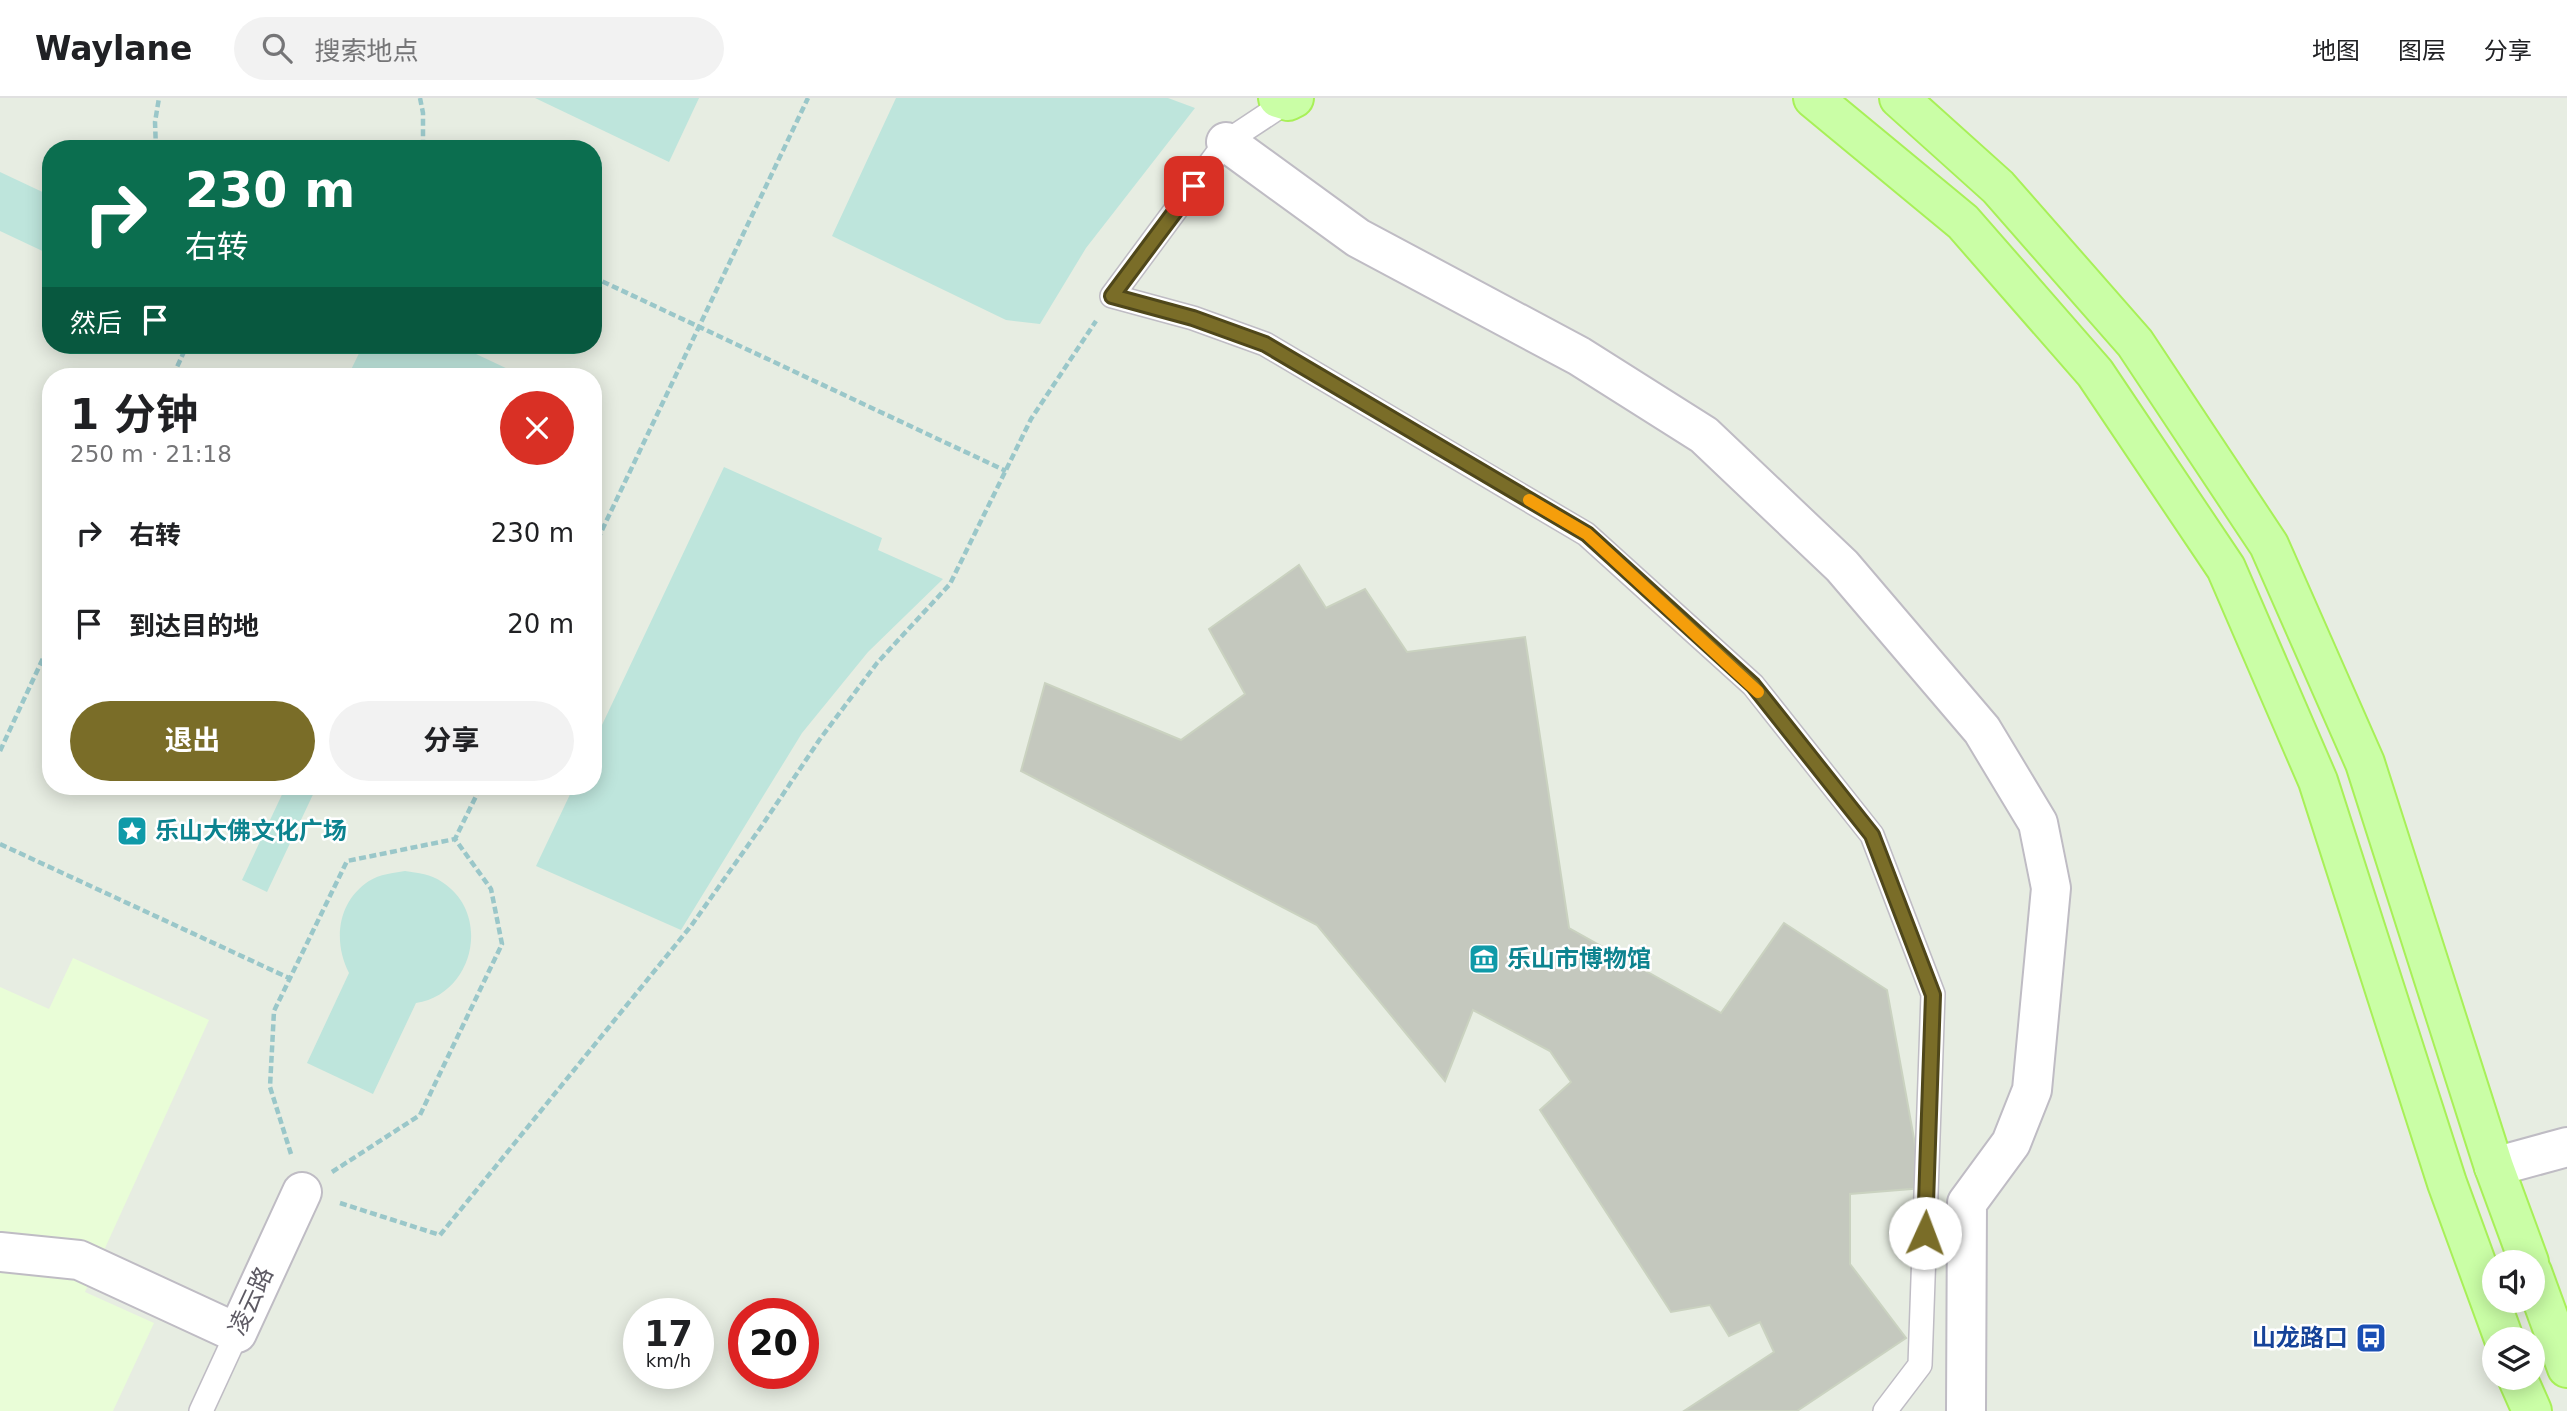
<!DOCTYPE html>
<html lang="zh">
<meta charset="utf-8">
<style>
body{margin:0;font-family:"DejaVu Sans","Noto Sans SC",sans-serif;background:#f2f2f2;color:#202124;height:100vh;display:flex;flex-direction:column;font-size:26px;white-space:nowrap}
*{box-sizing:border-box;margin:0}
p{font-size:23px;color:#757577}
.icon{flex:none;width:38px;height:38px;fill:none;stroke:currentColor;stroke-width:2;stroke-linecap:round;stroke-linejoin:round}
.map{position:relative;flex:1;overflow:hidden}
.panel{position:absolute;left:42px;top:270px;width:560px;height:427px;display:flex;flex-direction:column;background:#fff;border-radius:28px;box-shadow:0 4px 18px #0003}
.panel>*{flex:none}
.banner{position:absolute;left:42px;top:42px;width:560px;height:214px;border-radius:28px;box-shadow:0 4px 18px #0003;background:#0b6e4f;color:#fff;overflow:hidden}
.buttons{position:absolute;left:2482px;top:1152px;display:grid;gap:14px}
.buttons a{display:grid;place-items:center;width:63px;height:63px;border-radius:50%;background:#fff;box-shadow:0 4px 18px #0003;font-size:35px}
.speed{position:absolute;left:623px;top:1200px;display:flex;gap:14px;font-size:35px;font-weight:700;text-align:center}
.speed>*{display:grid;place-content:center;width:91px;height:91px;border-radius:50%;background:#fff;box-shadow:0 4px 18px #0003;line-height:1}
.speed small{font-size:18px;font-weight:400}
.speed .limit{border:10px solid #d22;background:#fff;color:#111}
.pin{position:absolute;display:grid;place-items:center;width:60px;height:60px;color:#fff;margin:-30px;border-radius:14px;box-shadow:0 4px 10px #0006}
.me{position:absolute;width:77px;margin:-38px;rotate:2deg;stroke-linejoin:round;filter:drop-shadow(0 0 5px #0008)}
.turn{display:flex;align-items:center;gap:24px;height:147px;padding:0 28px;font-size:32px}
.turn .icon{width:91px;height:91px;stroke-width:2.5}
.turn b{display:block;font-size:49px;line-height:60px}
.then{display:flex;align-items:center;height:66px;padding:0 28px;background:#0003;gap:14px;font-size:26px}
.round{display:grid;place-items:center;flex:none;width:74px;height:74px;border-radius:37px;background:#f2f2f2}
.headline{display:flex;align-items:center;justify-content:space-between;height:119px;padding:0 28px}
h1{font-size:42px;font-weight:700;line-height:52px}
.primary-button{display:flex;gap:14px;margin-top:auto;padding:14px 28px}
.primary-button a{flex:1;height:80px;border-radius:42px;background:#7a6d28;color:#fff;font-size:28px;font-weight:700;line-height:80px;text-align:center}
.primary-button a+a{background:#f2f2f2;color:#202124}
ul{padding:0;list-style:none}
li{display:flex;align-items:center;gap:21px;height:91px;padding:0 28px}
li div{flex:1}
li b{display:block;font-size:26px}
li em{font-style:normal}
header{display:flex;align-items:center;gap:42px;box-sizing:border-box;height:98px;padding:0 35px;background:#fff;border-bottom:2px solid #e0e0e0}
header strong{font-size:33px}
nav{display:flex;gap:38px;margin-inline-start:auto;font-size:24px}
.search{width:490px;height:63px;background:#f2f2f2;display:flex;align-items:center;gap:18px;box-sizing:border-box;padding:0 24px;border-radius:38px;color:#757577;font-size:26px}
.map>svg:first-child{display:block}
.commercial{fill:#e9fdd7}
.green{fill:#bee5dc}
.building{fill:#c4c8be;stroke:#cad2c0;stroke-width:2}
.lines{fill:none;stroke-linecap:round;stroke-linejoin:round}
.lane-casing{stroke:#bfbcc4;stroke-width:26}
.street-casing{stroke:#bfbcc4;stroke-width:42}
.primary-casing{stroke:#a8f058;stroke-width:42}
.path{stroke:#9ac7c9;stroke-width:4.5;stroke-dasharray:7 3.5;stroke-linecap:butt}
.lane{stroke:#fff;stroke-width:23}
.street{stroke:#fff;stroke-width:38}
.primary{stroke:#cafea6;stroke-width:38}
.route-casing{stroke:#4f471a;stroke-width:18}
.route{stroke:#7a6d28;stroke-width:12}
.slow{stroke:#f59e0b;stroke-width:12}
.labels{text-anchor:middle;stroke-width:5;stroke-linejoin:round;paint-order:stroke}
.culture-label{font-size:24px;font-weight:bold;fill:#0d838f;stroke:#fff;text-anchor:start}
.street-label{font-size:24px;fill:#5d5a63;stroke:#fff}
.transit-label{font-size:24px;font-weight:bold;fill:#164399;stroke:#fff;text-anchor:end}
</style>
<header>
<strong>Waylane</strong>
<div class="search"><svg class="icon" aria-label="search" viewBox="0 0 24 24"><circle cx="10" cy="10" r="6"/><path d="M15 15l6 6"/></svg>搜索地点</div>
<nav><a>地图</a><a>图层</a><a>分享</a></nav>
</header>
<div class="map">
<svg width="2567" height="1313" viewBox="0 0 2567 1313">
<rect width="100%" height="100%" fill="#e7ede2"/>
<polygon class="commercial" points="73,860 209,922 85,1194 154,1225 113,1313 0,1313 0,889 49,911"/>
<g class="green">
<polygon points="535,0 699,0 669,64"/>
<polygon points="896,0 1168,0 1195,10 1086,150 1040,226 1006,222 832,138"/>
<polygon points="0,74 51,98 51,157 0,133"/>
<polygon points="363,247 457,247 523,278 348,278"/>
<polygon points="724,369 882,440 878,452 943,481 868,554 802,635 681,832 536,768 574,688 593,688 593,646"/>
<polygon points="286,688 317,688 267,794 242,782"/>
<path d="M405,773C418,775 431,776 442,784C492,816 474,896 416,905L373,996L307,965L349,875C333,844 337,804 369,783C380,776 393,775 405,773Z"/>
</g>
<polygon class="building" points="1299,467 1326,510 1365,491 1407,554 1525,539 1569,830 1721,915 1784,825 1887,892 1923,1090 1850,1096 1850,1166 1906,1240 1797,1313 1684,1313 1774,1254 1760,1224 1729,1238 1710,1207 1671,1214 1540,1012 1571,984 1550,953 1473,912 1445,983 1317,827 1021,673 1045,585 1181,642 1245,596 1209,531"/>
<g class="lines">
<g class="lane-casing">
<g id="lane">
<polyline points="1288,3 1226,44 1112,198 1193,220 1265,246 1586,436 1753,587 1872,737 1933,896 1920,1267 1885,1313"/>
<polyline points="201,1313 237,1235"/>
</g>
</g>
<g class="street-casing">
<g id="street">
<polyline points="1226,44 1358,140 1579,258 1704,337 1842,468 1982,632 2038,725 2051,790 2032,992 2011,1045 1967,1105 1966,1313"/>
<polyline points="2494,1069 2567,1049"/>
<polyline points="0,1154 79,1162 237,1235 302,1094"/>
</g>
</g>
<g class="primary-casing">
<g id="primary">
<polyline points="1278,0 1288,3 1294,0"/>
<polyline points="1813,0 1963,124 2095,275 2226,470 2318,683 2447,1085 2504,1241"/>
<polyline points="1899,0 1998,89 2135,245 2269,447 2365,665 2494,1069 2529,1164"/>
<polyline points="2532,1174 2567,1270"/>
<polyline points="2517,1279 2532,1313"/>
</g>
</g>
<g class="path">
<polyline points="420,0 423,15 423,51"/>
<polyline points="156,51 155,24 159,0"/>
<polyline points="593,179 1006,373"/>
<polyline points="173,278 187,247"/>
<polyline points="593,451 808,0"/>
<polyline points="0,653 51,543"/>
<polyline points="0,746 289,880"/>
<polyline points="291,1056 270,989 274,913 347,763 455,741"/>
<polyline points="332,1074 420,1017 502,846 491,791 455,741 481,688"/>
<polyline points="340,1105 440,1137 691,828 761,729 820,641 877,565 950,486 1031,321 1096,223"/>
</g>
<use href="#lane" class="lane"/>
<use href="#street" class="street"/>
<use href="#primary" class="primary"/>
</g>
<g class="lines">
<g class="route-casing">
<polyline id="route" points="1194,88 1112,198 1193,220 1265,246 1587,436 1753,587 1872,737 1933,897 1925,1135"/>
</g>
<use href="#route" class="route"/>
<polyline class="slow" points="1529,402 1587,436 1758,594"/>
</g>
<defs>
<g id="sight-square" transform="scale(1.575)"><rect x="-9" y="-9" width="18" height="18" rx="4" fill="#0f9aa8" stroke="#fff"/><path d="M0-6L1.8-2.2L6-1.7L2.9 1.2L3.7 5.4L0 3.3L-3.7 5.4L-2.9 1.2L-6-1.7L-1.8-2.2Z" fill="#fff"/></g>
<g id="museum-square" transform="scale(1.575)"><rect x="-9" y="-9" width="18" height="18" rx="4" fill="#0f9aa8" stroke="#fff"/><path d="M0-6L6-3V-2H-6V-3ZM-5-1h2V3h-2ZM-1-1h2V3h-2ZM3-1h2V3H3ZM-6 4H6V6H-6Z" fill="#fff"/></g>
<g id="bus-square" transform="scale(1.575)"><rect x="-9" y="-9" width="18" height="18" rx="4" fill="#1a4fb4" stroke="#fff"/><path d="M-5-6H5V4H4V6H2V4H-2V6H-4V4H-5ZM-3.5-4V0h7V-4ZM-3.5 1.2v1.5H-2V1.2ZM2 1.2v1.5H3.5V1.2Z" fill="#fff"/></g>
</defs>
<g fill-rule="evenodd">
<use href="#sight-square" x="132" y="733"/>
<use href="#museum-square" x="1484" y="861"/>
<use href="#bus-square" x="2371" y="1240"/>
</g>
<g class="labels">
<g class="culture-label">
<text x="155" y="741">乐山大佛文化广场</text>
<text x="1507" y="869">乐山市博物馆</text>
</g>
<g class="street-label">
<text transform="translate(251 1203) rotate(-65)" y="8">凌云路</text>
</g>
<g class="transit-label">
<text x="2348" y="1248">山龙路口</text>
</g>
</g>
</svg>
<div class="buttons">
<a><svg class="icon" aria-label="sound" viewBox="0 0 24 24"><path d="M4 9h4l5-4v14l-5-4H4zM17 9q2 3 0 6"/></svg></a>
<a><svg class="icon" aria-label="layers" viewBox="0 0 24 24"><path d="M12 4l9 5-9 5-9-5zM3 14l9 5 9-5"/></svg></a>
</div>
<div class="speed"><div>17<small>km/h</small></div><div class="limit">20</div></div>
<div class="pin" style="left:1194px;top:88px;background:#d93025"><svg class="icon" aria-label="arrive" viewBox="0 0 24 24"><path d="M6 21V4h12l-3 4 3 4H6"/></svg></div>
<svg class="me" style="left:1925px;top:1135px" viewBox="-20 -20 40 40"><circle r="19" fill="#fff"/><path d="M0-13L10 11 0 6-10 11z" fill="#7a6d28"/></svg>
<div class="banner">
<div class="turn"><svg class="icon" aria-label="right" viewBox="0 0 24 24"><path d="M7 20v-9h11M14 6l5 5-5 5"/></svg><div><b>230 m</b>右转</div></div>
<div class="then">然后<svg class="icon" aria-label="arrive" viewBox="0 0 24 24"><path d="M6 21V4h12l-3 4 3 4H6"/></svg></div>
</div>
<section class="panel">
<div class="headline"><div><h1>1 分钟</h1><p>250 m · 21:18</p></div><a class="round" style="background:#d93025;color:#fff"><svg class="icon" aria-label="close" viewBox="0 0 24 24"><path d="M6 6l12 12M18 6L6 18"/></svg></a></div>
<ul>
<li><svg class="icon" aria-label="right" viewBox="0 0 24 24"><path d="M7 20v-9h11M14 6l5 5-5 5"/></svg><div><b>右转</b></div><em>230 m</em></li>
<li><svg class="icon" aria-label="arrive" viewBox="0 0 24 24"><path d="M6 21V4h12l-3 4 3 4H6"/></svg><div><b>到达目的地</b></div><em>20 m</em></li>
</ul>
<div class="primary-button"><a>退出</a><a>分享</a></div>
</section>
</div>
